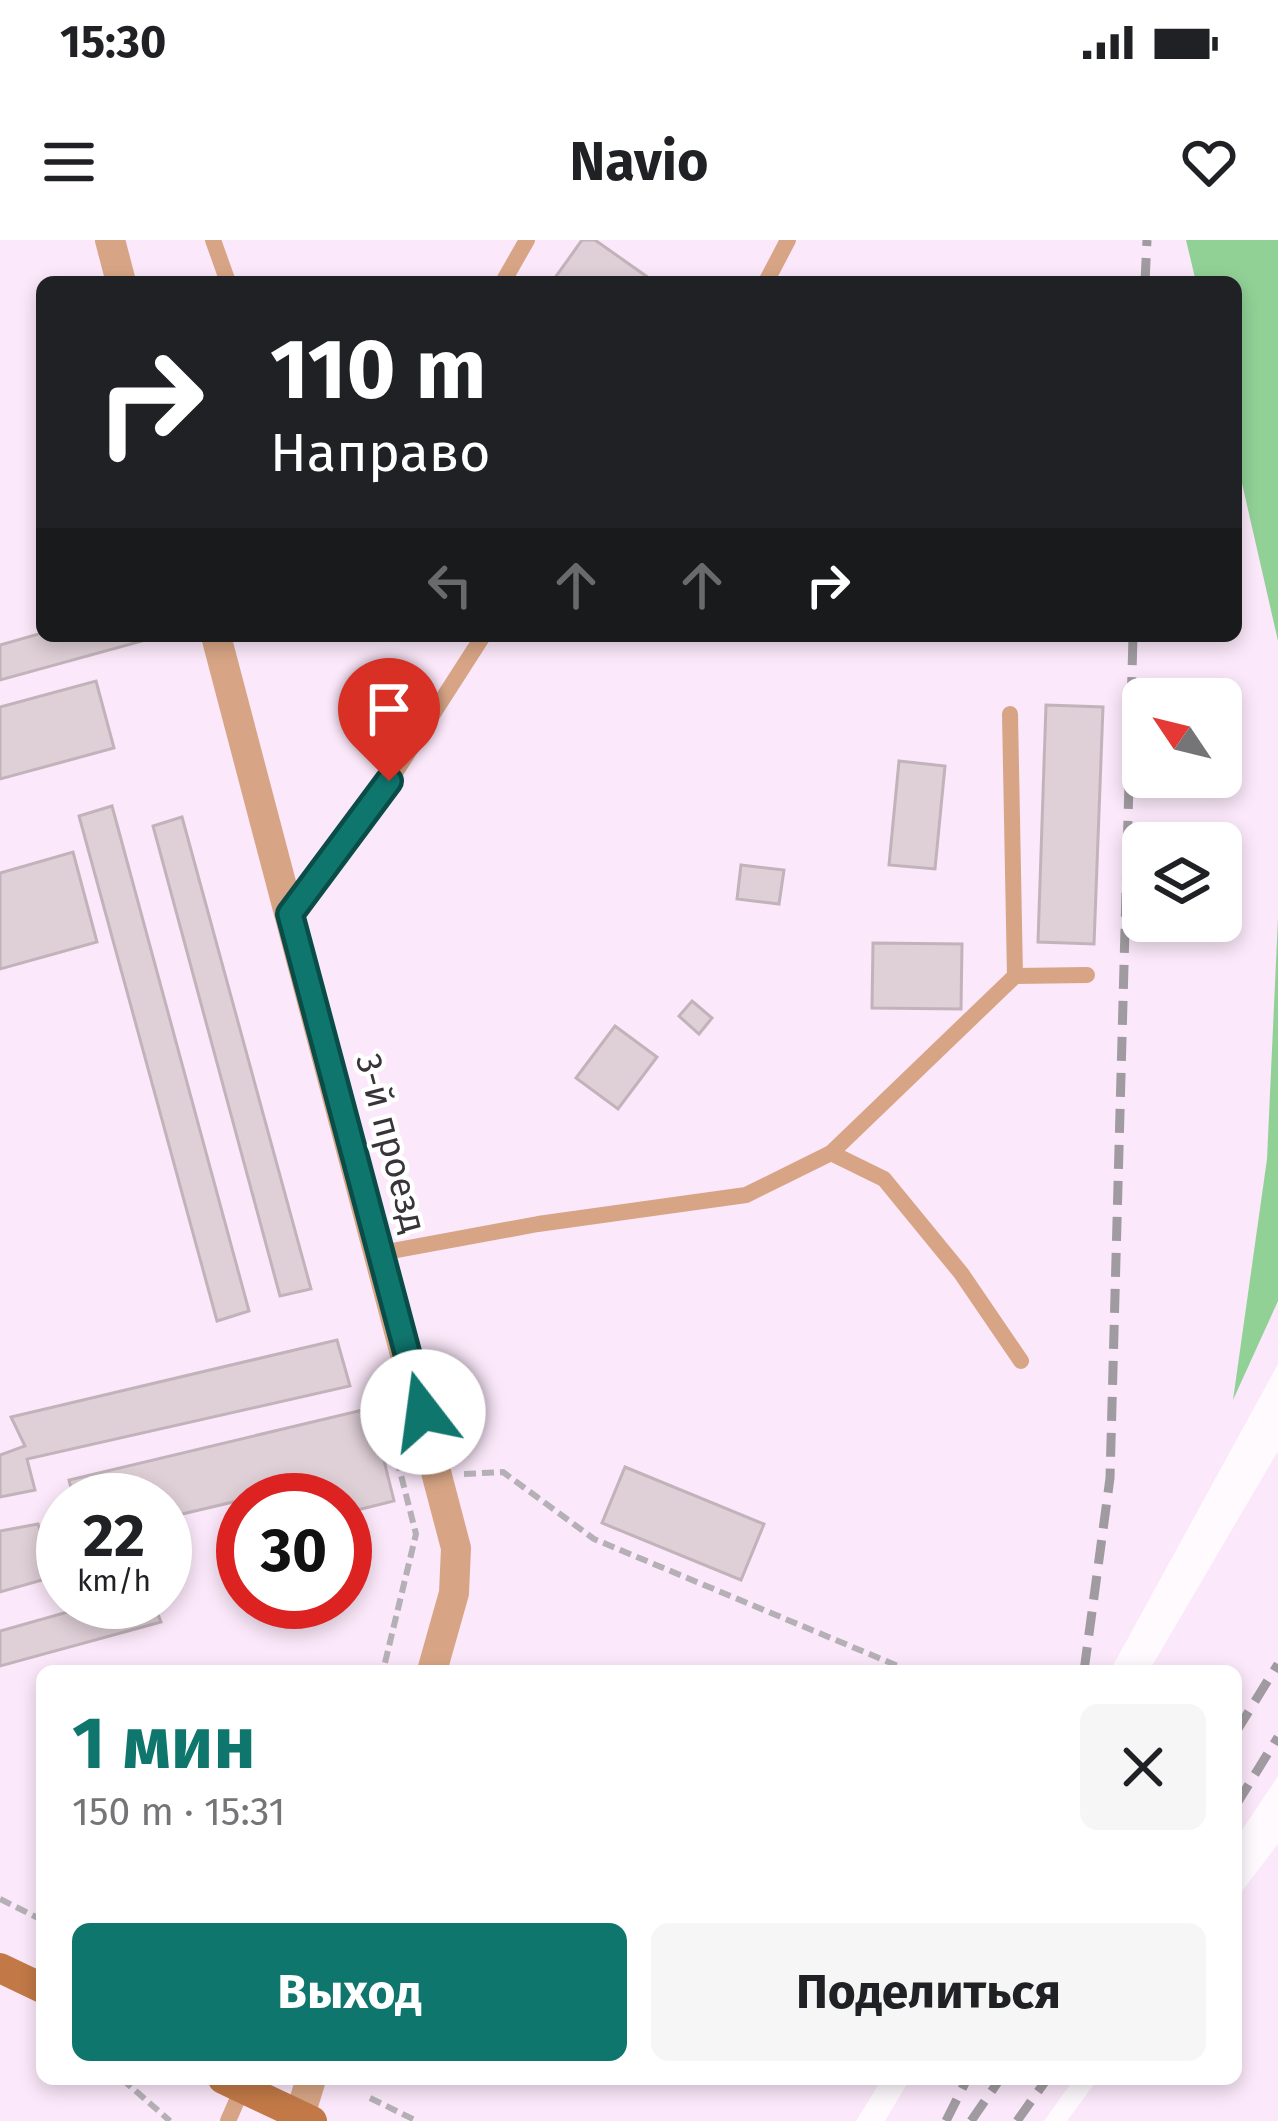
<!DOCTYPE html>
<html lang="ru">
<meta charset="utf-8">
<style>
body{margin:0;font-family:"Fira Sans",sans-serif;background:#f6f6f6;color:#202124;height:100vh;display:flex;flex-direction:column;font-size:45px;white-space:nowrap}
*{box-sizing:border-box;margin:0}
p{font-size:39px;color:#757577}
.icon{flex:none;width:66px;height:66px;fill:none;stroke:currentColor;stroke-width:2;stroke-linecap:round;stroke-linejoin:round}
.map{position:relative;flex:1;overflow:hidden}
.side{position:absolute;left:36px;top:1425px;width:1206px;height:420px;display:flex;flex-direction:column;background:#fff;border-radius:18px;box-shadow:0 6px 18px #0003}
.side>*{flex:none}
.guide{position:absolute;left:36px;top:36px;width:1206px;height:366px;border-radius:18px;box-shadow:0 6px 18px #0003;background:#202124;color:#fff;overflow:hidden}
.needle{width:78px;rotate:305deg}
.controls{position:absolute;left:1122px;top:438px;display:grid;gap:24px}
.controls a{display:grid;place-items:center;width:120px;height:120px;border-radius:18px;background:#fff;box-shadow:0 6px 18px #0003;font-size:60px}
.speed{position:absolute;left:36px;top:1233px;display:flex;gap:24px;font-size:60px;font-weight:700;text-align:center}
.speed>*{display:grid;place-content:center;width:156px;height:156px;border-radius:50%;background:#fff;box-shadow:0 6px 18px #0003;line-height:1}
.speed small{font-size:30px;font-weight:400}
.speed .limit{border:18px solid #d22;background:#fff;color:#111}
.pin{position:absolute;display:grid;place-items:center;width:102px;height:102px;color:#fff;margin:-123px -51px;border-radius:50% 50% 50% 0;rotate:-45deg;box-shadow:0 0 12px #0007}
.pin .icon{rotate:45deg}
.me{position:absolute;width:132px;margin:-66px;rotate:345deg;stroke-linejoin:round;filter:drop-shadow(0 0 9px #0008)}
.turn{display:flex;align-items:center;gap:42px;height:252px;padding:0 36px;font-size:54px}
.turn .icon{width:156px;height:156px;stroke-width:2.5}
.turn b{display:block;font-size:84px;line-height:102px}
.lanes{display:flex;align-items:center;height:114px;padding:0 36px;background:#0003;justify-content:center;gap:60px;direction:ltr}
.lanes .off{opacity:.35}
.round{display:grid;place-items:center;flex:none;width:126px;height:126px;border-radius:18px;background:#f6f6f6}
.summary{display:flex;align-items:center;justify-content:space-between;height:204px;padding:0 36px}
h1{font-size:72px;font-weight:700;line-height:90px;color:#0f766e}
.primary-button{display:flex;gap:24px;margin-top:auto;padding:24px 36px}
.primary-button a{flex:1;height:138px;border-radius:18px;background:#0f766e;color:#fff;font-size:48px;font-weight:700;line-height:138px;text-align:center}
.primary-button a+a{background:#f6f6f6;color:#202124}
.status{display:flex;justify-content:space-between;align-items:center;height:84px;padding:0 60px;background:#fff;direction:ltr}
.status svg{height:33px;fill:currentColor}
header{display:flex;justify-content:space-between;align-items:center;height:156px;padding:0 36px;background:#fff;font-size:54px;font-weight:700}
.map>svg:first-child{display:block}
.built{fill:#fbe8fa;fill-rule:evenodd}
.forest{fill:#91d196}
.building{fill:#dfcfd7;stroke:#c2b3ba;stroke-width:3}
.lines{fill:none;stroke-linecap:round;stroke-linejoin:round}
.path{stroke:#b5b0b5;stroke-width:6;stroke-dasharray:12 6;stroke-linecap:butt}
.lane{stroke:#d7a585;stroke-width:16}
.street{stroke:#d7a585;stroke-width:30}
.secondary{stroke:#c27947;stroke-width:30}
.rail{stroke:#a09ba0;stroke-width:9;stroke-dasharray:24 12;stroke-linecap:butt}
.route-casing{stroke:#0a4d48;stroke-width:30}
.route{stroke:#0f766e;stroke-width:21}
.labels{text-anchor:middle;stroke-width:9;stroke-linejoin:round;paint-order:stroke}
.street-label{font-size:36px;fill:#393439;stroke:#fff}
</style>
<div class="status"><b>15:30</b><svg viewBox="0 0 49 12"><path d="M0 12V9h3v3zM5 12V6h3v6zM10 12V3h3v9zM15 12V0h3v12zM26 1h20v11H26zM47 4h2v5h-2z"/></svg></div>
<header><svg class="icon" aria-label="menu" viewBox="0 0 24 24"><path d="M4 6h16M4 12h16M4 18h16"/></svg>Navio<svg class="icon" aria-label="heart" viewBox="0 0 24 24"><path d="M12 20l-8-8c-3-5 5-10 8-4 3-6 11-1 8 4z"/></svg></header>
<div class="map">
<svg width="1278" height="1881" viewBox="0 0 1278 1881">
<rect width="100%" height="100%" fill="#fffafe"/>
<g class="built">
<path d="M0,0H105L116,42H42V396H1236V42H119L107,0H1278V1124L1110,1431H42V1839H882L856,1881H0ZM1143,459H1221V537H1143ZM1143,603H1221V681H1143ZM63,1260H165V1362H63ZM243,1260H345V1362H243Z"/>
<polygon points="1278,1211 1278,1536 1236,1599 1236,1431 1149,1431"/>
<polygon points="1278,1604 1278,1881 1067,1881 1098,1839 1236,1839 1236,1659"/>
<polygon points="910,1839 1074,1839 1044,1881 885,1881"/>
</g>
<g class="forest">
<polygon points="1186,0 1278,0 1278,401 1236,217 1236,42 1196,42"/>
<polygon points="1278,678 1278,1061 1233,1160 1267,919"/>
</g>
<g class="building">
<polygon points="582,0 595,0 646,36 642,42 552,42"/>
<polygon points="42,393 141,396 142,401 0,440 0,405"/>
<polygon points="96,441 114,508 0,539 0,467"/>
<polygon points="1046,465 1103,467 1094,704 1038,702"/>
<polygon points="899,521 945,526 935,629 889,625"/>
<polygon points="112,566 249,1071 217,1081 79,576"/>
<polygon points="182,577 311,1049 280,1056 153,586"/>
<polygon points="73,612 97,702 0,729 0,633"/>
<polygon points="741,625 784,630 779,664 737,659"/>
<polygon points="873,703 962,704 961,769 872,768"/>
<polygon points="692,761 712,778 699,794 679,776"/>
<polygon points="615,786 657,817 618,869 576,838"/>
<polygon points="337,1100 350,1146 27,1219 35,1250 0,1257 0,1215 25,1206 11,1177"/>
<polygon points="371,1168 394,1261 345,1273 345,1260 282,1260 280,1251 165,1278 165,1260 74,1260 69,1240"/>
<polygon points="625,1227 764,1284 741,1340 602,1283"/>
<polygon points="38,1284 56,1336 0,1352 0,1291"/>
<polygon points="103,1362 153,1362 161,1382 0,1426 0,1391"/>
</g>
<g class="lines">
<g class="path">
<polyline points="379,1149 416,1294 383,1431"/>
<polyline points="464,1234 503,1232 594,1299 910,1431"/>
<polyline points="0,1659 42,1680"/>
<polyline points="122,1839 170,1881"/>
<polyline points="370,1858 417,1881"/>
</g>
<g class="lane">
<polyline points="213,0 228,42"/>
<polyline points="503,42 527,0"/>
<polyline points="766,42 788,0"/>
<polyline points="1010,474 1015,736"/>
<polyline points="290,674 366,578 483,396"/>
<polyline points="831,913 1015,736 1087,735"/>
<polyline points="381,1013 538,984 746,955 831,913 884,939 961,1033 1021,1121"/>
<polyline points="228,1881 242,1849"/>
</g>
<g class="street">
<polyline points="110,0 121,42"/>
<polyline points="216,396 456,1308 454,1353 432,1431"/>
<polyline points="300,1875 311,1839"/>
</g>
<g class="secondary">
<polyline points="0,1728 42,1748"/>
<polyline points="223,1839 312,1881"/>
</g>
<g class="rail">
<polyline points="1145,42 1147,0"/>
<polyline points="1084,1431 1110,1238 1133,396"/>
<polyline points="1236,1492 1278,1424"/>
<polyline points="1236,1565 1278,1497"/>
<polyline points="946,1881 967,1839"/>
<polyline points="971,1881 1000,1839"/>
<polyline points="1017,1881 1047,1839"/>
</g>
</g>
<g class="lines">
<g class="route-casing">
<polyline id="route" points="389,541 290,674 423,1172"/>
</g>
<use href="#route" class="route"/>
</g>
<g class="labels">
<g class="street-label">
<text transform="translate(392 903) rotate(75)" y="13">3-й проезд</text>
</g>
</g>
</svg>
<div class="controls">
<a><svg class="needle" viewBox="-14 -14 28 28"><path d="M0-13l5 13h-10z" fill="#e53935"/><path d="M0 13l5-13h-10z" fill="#757577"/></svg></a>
<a><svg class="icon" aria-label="layers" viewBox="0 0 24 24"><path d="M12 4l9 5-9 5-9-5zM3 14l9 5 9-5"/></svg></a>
</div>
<div class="speed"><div>22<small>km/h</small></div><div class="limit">30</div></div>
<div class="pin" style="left:389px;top:541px;background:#d93025"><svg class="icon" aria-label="arrive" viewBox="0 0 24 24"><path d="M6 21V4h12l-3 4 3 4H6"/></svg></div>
<svg class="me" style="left:423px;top:1172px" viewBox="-20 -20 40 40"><circle r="19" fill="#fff"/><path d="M0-13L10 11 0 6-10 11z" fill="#0f766e"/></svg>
<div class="guide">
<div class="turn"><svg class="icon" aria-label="right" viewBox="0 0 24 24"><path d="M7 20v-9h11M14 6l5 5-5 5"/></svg><div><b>110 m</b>Направо</div></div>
<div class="lanes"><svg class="icon off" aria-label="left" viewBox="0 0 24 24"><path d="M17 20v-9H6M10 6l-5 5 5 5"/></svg><svg class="icon off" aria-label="ahead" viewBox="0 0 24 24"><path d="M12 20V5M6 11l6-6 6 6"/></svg><svg class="icon off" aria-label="ahead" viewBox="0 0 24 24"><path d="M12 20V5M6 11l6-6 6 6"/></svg><svg class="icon" aria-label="right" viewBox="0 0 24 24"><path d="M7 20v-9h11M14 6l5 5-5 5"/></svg></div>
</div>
<section class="side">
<div class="summary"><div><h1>1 мин</h1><p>150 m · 15:31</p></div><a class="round"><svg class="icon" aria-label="close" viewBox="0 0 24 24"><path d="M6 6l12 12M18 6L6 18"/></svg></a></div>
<div class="primary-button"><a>Выход</a><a>Поделиться</a></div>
</section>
</div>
